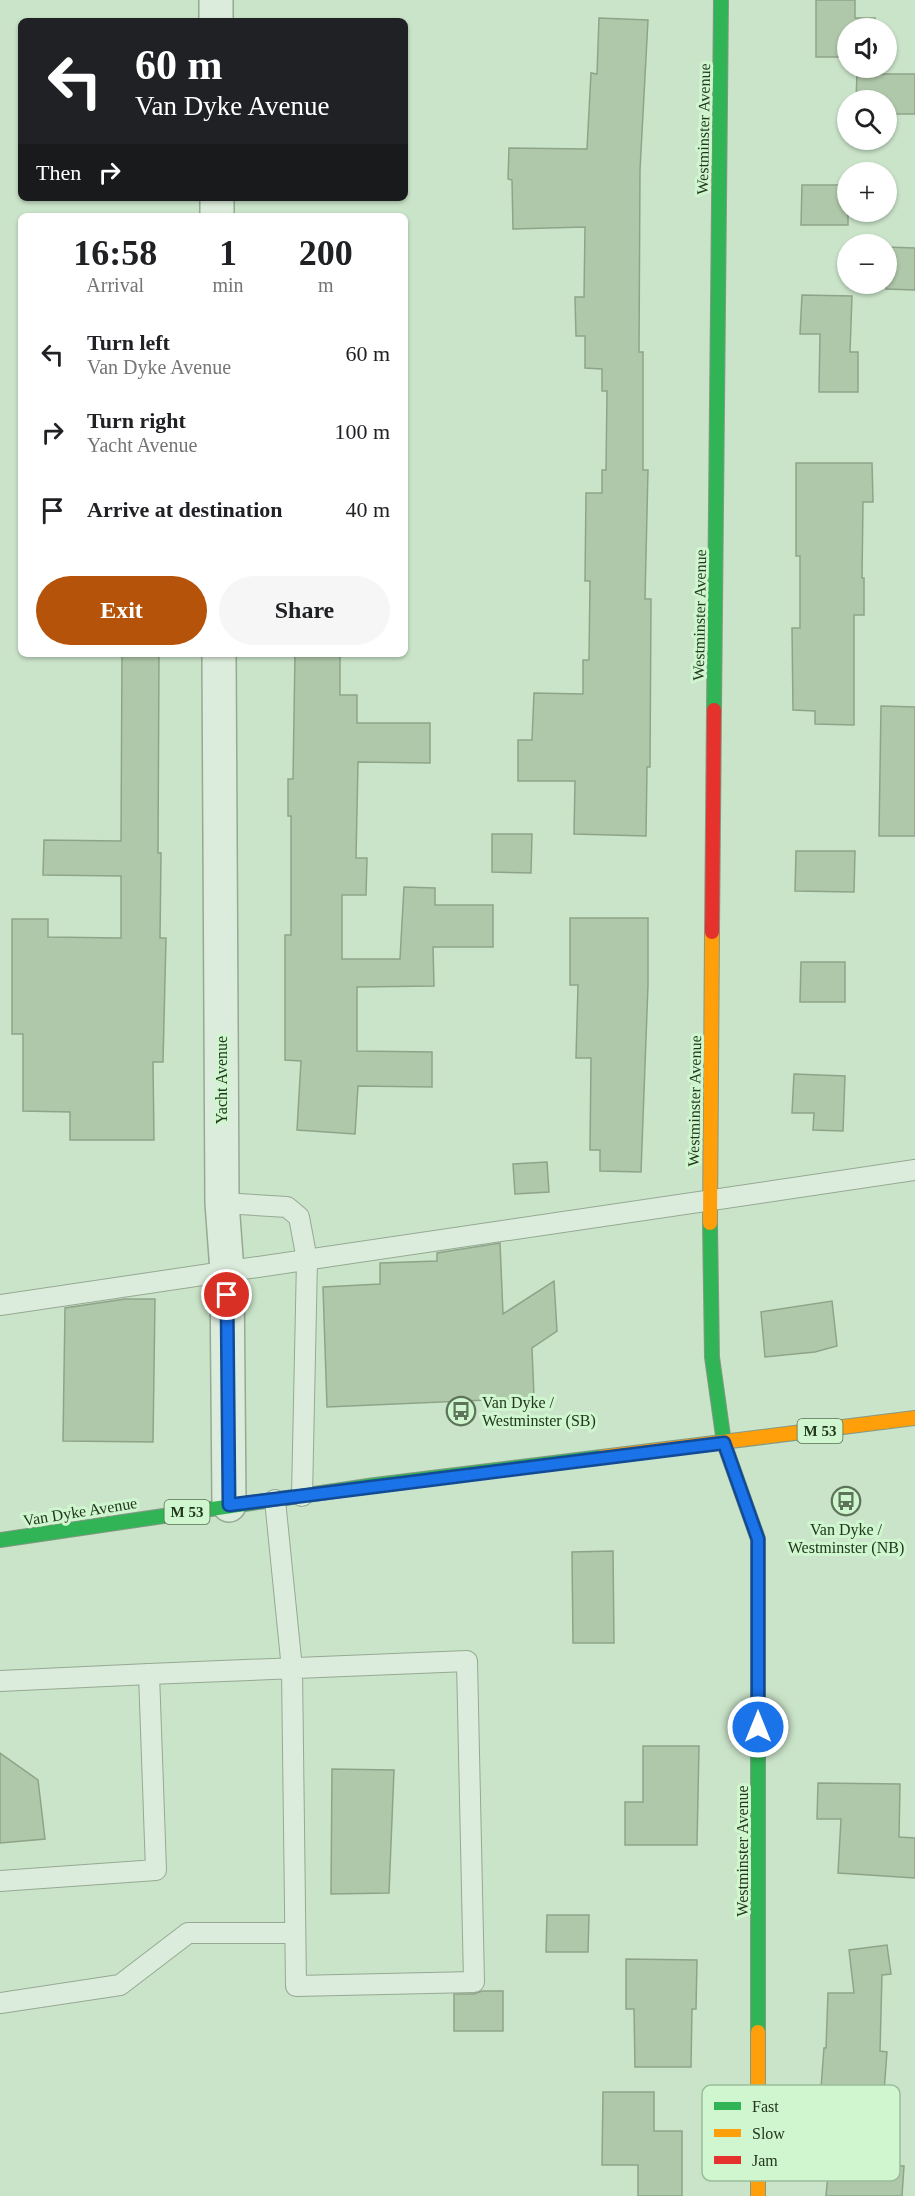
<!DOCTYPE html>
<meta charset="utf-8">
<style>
body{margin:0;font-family:Georgia,serif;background:#f6f6f6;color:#202124;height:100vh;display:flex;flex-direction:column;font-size:22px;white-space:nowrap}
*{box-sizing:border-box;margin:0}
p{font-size:20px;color:#757577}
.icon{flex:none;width:33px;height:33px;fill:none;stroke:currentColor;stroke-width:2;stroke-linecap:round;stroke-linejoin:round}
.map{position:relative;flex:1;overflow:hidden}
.side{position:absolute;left:18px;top:213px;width:390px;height:444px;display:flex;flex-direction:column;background:#fff;border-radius:9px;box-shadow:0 2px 4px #0004}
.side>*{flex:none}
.top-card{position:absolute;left:18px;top:18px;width:390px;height:183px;border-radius:9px;box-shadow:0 2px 4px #0004;background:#202124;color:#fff;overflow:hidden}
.buttons{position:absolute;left:837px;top:18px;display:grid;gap:12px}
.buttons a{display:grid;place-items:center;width:60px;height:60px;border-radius:50%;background:#fff;box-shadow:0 2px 4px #0004;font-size:30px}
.pin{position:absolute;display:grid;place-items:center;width:51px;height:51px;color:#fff;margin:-26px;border:3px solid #fff;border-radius:50%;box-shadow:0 2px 6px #0007}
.me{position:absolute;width:66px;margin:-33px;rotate:0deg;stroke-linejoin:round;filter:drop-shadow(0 0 4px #0008)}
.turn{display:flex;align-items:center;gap:21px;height:126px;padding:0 18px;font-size:27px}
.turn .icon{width:78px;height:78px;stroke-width:2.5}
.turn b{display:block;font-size:42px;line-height:51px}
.then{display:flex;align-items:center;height:57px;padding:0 18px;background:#0003;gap:12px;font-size:22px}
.eta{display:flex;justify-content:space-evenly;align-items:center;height:102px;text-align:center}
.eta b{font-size:36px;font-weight:800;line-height:42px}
.primary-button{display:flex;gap:12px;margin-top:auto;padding:12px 18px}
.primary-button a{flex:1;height:69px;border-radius:36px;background:#b45309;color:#fff;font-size:24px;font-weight:800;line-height:69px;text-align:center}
.primary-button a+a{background:#f6f6f6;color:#202124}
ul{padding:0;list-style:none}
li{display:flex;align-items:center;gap:18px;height:78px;padding:0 18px}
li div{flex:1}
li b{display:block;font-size:22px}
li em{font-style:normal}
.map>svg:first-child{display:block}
.building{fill:#b0c8aa;stroke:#8ea489;stroke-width:1.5}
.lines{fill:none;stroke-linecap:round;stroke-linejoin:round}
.lane-casing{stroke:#95a993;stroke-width:22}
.street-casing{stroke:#95a993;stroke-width:36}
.fast-casing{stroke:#859883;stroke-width:16}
.slow-casing{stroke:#859883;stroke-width:16}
.jam-casing{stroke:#859883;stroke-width:16}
.lane{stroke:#dcecdc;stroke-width:20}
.street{stroke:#dcecdc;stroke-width:33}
.fast{stroke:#30b455;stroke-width:14}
.slow{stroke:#ff9f0a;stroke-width:14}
.jam{stroke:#e5322d;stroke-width:14}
.route-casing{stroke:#114b97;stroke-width:15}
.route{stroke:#1a73e8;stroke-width:10}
.labels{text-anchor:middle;stroke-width:6;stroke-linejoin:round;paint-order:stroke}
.shield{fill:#cff6ce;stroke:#567051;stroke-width:1.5}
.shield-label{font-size:15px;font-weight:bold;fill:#22371c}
.street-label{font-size:16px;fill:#22371c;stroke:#cff6ce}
.poi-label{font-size:16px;fill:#22371c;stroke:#cff6ce;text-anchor:start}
.key{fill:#cff6ce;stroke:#9bbd99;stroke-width:1.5}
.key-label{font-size:16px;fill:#22371c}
</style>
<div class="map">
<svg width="915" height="2196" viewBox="0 0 915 2196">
<rect width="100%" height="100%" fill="#cae4c9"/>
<g class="building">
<polygon points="816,0 855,0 855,18 875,18 875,28 848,28 848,57 816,57"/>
<polygon points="599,18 648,20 640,170 639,352 643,352 643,470 648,470 645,599 651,599 650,767 647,767 646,836 574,834 575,781 518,781 518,740 532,740 534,693 583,694 583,660 589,660 590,581 585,581 586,493 602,493 602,470 606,470 607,391 602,391 602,369 585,368 585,336 576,336 575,297 584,297 585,227 513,229 512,180 508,179 509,148 587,149 591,73 597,74"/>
<polygon points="857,74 915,74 915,114 886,114 886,100 856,100"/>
<polygon points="802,185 848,185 848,225 801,225"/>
<polygon points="886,247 915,248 915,290 886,289"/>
<polygon points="802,295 852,296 850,352 858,352 858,392 819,392 820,334 800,334"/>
<polygon points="796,463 872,463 873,502 863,502 862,578 864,578 864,615 854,615 854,725 815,724 815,711 793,710 792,628 800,628 800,556 796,556"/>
<polygon points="122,654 159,654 158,853 161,853 160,938 166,938 163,1062 153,1062 154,1140 70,1140 70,1112 23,1111 23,1034 12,1034 12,919 48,919 48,937 121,938 121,876 43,875 44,840 121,841"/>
<polygon points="295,654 340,654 340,695 357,695 357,723 430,723 430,763 358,762 356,858 367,858 366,895 342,895 342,959 400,959 404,887 435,888 435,905 493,905 493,947 433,947 434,986 357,987 357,1051 432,1052 432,1087 358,1086 355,1134 297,1130 301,1061 285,1060 285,935 291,935 291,816 288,816 288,779 293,779"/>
<polygon points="881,706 915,707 915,836 879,836"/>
<polygon points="492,834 532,834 531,873 492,872"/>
<polygon points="796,851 855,851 854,892 795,891"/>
<polygon points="570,918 648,918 648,985 641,1172 600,1171 600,1150 590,1150 591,1058 576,1058 578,985 570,985"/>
<polygon points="801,962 845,962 845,1002 800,1002"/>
<polygon points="794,1074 845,1076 843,1131 813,1130 814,1113 792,1113"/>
<polygon points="547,1162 549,1192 515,1194 513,1164"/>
<polygon points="500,1243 503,1314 554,1281 557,1331 532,1348 534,1398 327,1407 323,1287 380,1284 380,1263 437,1261 437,1253"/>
<polygon points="125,1299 155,1299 153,1442 63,1441 65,1308"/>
<polygon points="832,1301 837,1346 815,1352 765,1357 761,1312"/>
<polygon points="613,1551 614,1643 573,1643 572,1552"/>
<polygon points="643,1746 699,1746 697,1845 625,1845 625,1802 643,1802"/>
<polygon points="0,1753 38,1780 45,1839 0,1843"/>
<polygon points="332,1769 394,1770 389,1893 331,1894"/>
<polygon points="818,1783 900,1784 899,1837 915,1838 915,1878 838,1873 841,1819 817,1819"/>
<polygon points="547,1915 589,1915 588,1952 546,1952"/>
<polygon points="887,1945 891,1974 882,1975 880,2051 887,2052 884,2092 821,2088 824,2048 826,2048 828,1993 854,1993 849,1950"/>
<polygon points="626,1959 697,1960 696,2009 692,2009 691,2067 635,2067 634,2009 626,2009"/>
<polygon points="482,1991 503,1991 503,2031 454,2031 454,1994 474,1994"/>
<polygon points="603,2092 654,2092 654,2131 682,2131 682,2196 638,2196 638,2165 602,2165"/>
<polygon points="829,2163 904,2166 902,2196 826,2196"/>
</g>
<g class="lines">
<g class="lane-casing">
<g id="lane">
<polyline points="222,1203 287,1207 299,1217 307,1260 302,1496"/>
<polyline points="0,1305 915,1170"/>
<polyline points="0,1681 149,1674"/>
<polyline points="0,1881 156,1870 149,1674 467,1661 474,1982 296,1986 292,1669 275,1500"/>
<polyline points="0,2003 120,1985 188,1933 295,1933"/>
</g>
</g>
<g class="street-casing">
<g id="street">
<polyline points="216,0 216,21"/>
<polyline points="217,198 217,216"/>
<polyline points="219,654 222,1203 227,1271 229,1505"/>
</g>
</g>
<g class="fast-casing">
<g id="fast">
<polyline points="714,710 721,0"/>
<polyline points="710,1223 712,1357 724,1443 758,1539 758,2032"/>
<polyline points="0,1540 375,1485 602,1457"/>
</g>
</g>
<g class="slow-casing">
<g id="slow">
<polyline points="710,1223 712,932"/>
<polyline points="602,1457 915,1418"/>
<polyline points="758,2032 758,2196"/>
</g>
</g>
<g class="jam-casing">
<polyline id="jam" points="712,932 714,710"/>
</g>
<use href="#lane" class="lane"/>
<use href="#street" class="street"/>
<use href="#fast" class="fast"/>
<use href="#slow" class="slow"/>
<use href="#jam" class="jam"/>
</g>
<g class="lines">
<g class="route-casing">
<polyline id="route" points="227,1295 229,1505 724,1443 758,1539 758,1727"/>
</g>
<use href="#route" class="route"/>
</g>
<defs>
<g id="bus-ring" transform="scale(1.5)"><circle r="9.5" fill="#cff6ce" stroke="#5d7459" stroke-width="1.5"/><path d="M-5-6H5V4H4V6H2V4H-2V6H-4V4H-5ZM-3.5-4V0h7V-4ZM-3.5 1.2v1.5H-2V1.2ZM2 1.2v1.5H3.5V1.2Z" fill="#5d7459"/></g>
</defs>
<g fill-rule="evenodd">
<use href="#bus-ring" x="461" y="1411"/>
<use href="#bus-ring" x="846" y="1501"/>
</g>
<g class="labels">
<g class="shield">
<rect x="797.5" y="1419" width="45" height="24" rx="4.5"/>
<rect x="164.5" y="1500" width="45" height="24" rx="4.5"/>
</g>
<g class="shield-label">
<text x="820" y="1436">M 53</text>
<text x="187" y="1517">M 53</text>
</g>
<g class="street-label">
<text transform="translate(703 129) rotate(-89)" y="6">Westminster Avenue</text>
<text transform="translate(699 615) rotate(-89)" y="6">Westminster Avenue</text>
<text transform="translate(221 1080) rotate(-90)" y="6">Yacht Avenue</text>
<text transform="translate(694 1101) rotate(-89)" y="6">Westminster Avenue</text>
<text transform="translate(80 1511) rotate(-9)" y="6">Van Dyke Avenue</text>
<text transform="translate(742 1851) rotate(-90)" y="6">Westminster Avenue</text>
</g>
<g class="poi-label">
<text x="482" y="1408">Van Dyke /<tspan x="482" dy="18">Westminster (SB)</tspan></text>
<text x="846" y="1535" text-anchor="middle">Van Dyke /<tspan x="846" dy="18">Westminster (NB)</tspan></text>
</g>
</g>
<rect x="702" y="2085" width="198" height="96" rx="9" class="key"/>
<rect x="714" y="2102" width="27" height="8" fill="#30b455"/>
<rect x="714" y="2129" width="27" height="8" fill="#ff9f0a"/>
<rect x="714" y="2156" width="27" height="8" fill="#e5322d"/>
<g class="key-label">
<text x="752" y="2112">Fast</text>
<text x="752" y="2139">Slow</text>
<text x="752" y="2166">Jam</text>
</g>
</svg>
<div class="buttons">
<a><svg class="icon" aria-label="sound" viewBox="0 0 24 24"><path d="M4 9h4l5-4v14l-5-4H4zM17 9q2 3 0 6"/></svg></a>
<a><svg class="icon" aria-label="search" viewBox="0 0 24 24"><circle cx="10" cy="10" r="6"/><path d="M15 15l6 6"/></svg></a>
<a>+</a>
<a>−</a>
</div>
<div class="pin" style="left:227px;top:1295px;background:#d93025"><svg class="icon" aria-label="arrive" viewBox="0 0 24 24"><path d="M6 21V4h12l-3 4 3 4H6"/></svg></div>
<svg class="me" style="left:758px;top:1727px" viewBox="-20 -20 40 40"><circle r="17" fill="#1a73e8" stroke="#fff" stroke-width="3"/><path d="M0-11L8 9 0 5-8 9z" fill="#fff"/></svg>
<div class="top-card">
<div class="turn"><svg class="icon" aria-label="left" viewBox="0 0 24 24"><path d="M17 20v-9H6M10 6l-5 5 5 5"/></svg><div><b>60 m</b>Van Dyke Avenue</div></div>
<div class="then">Then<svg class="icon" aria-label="right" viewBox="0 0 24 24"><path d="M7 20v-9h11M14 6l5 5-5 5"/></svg></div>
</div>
<section class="side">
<div class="eta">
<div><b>16:58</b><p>Arrival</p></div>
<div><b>1</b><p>min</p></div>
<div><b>200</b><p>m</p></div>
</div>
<ul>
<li><svg class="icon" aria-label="left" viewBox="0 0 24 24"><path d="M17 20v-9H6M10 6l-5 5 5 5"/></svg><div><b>Turn left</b><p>Van Dyke Avenue</p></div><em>60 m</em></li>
<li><svg class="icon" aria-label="right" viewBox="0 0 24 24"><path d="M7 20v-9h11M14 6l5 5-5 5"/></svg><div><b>Turn right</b><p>Yacht Avenue</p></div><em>100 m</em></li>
<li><svg class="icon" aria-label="arrive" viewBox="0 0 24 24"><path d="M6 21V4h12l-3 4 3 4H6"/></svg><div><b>Arrive at destination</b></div><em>40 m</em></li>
</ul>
<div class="primary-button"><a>Exit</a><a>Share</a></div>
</section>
</div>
